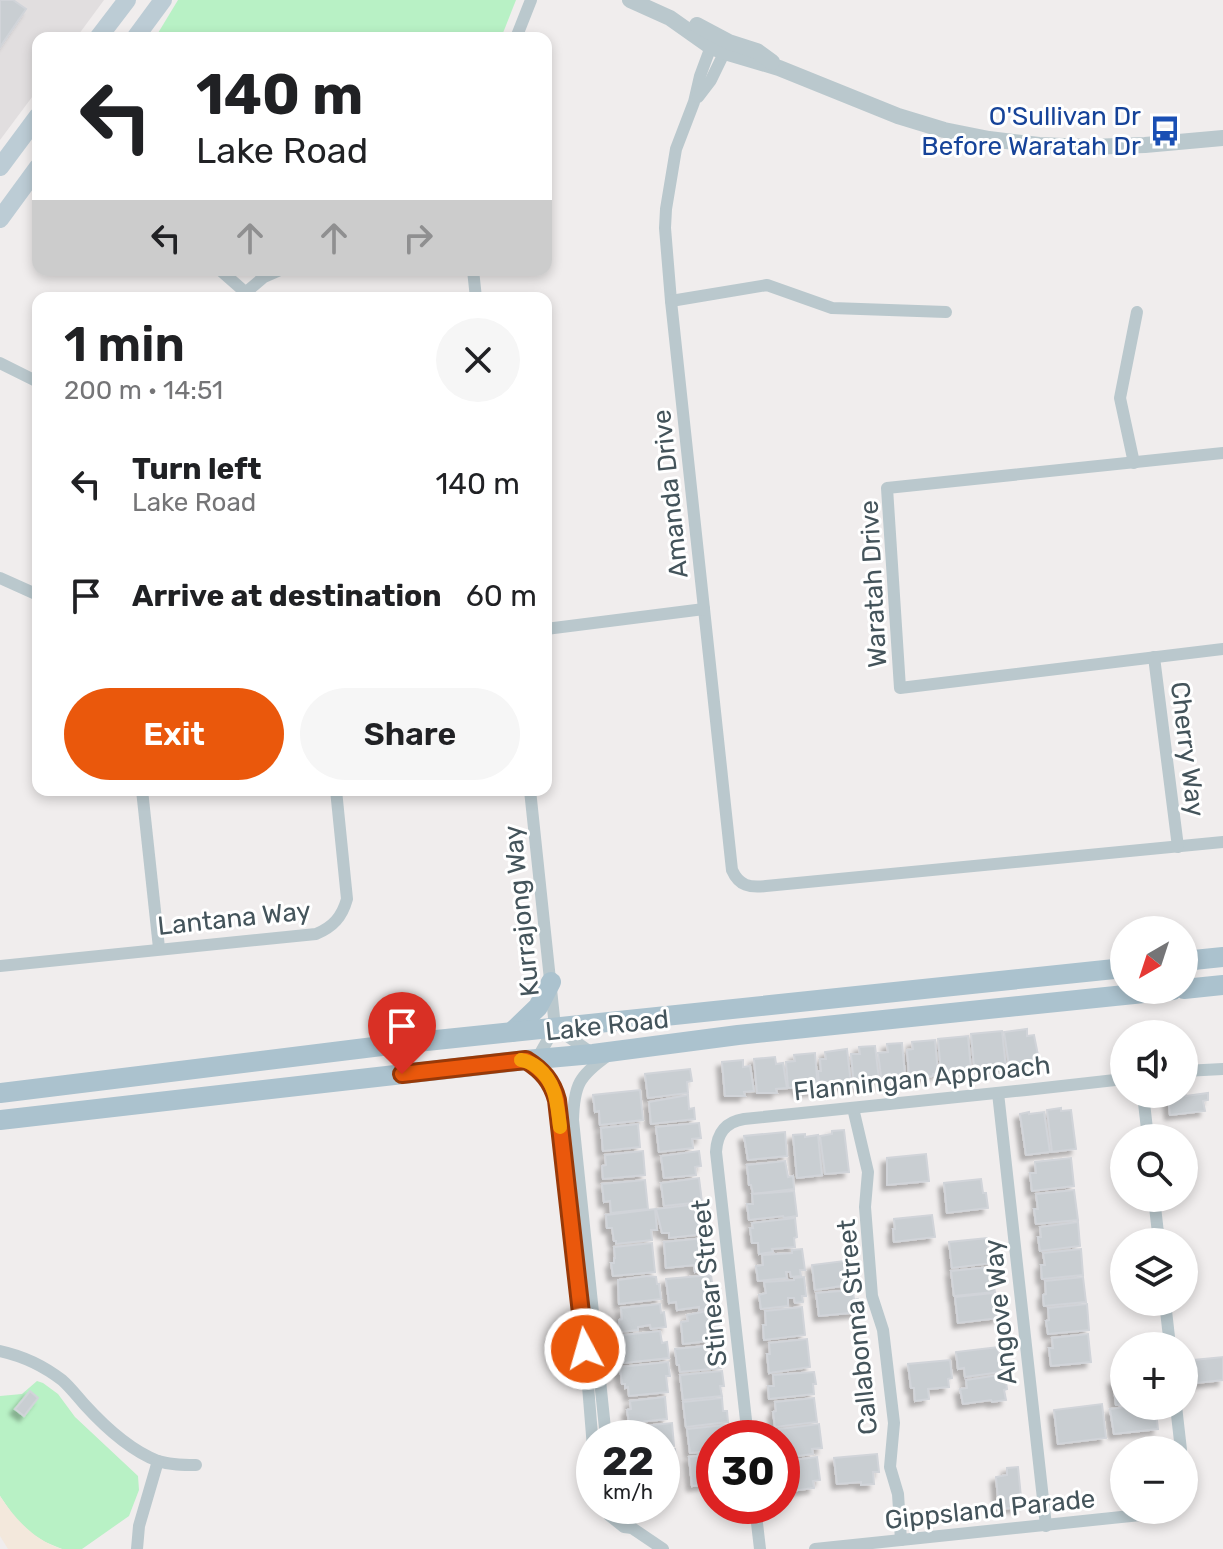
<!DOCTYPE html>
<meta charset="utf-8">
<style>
body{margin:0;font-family:Rubik,sans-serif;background:#f6f6f6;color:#202124;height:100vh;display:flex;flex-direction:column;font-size:30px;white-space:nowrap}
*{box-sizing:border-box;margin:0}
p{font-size:26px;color:#757577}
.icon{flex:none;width:44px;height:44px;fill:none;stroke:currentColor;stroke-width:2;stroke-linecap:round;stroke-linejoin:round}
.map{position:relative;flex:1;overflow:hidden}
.panel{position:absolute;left:32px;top:292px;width:520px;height:504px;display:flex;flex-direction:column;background:#fff;border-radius:16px;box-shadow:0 4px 12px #0003}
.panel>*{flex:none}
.hud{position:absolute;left:32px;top:32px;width:520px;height:244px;border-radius:16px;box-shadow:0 4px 12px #0003;background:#fff;color:#202124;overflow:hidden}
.needle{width:52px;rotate:219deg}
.controls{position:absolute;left:1110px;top:916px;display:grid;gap:16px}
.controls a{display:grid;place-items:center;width:88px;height:88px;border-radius:50%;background:#fff;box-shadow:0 4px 12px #0003;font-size:40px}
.speed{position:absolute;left:576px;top:1420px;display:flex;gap:16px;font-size:40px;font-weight:700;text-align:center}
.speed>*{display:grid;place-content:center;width:104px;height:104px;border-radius:50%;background:#fff;box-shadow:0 4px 12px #0003;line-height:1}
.speed small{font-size:20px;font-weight:400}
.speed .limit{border:12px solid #d22;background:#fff;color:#111}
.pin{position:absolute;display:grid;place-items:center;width:68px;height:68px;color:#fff;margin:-82px -34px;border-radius:50% 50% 50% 0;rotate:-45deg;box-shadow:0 0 8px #0007}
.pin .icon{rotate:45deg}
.me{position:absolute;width:88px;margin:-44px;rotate:354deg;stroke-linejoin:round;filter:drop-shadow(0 0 6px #0008)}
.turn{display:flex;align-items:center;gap:28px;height:168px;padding:0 32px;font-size:36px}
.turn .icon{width:104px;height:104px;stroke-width:2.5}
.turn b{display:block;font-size:56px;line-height:68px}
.lanes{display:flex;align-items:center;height:76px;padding:0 32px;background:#0003;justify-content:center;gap:40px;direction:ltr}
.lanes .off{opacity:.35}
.round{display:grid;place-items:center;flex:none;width:84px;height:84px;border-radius:42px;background:#f6f6f6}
.headline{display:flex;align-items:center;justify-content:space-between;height:136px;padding:0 32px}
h1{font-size:48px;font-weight:600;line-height:60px}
.button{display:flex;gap:16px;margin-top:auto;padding:16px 32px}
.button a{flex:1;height:92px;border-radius:48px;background:#ea580c;color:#fff;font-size:32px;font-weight:600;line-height:92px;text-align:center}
.button a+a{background:#f6f6f6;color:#202124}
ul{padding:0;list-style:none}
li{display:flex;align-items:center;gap:24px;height:112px;padding:0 32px}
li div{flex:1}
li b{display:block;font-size:30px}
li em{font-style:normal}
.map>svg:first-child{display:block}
.education{fill:#e1dedf}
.green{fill:#b8f1c5}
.sand{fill:#f3e8dc}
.building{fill:#c9ced2;stroke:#d1d4d9;stroke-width:2;filter:url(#shadow)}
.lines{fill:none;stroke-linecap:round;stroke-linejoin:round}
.minor{stroke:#bac8cd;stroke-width:12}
.tertiary{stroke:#bac8cd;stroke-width:16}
.secondary{stroke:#bcccd5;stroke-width:18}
.primary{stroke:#abc2ce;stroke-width:20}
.route-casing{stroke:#983908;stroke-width:20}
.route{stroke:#ea580c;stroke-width:14}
.slow{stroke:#f59e0b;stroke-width:14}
.labels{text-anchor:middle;stroke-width:6;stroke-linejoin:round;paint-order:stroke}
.transit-label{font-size:26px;fill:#164399;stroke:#fff;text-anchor:end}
.street-label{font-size:26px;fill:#44545b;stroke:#fff}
</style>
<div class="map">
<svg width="1223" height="1549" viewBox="0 0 1223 1549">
<defs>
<filter id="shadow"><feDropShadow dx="-5" dy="5" stdDeviation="2" flood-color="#0004"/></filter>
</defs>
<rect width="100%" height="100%" fill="#f0eded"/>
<polygon class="education" points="0,0 104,0 76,38 38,38 38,89 0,140"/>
<g class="green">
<polygon points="178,0 516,0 501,38 155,38"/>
<polygon points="37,1381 43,1383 58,1394 75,1417 138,1476 139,1490 129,1516 82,1549 62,1549 45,1542 31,1533 15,1518 0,1496 0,1396 22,1394"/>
</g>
<path class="sand" d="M0,1496C16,1520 34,1540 62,1549H8L0,1536Z"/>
<g class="building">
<polygon points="0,0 13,0 26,9 0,47"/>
<polygon points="1027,1029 1027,1036 1034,1035 1039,1060 1029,1061 1029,1066 1009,1066 1004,1032"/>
<polygon points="1002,1031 1006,1068 985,1072 985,1066 974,1067 971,1034"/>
<polygon points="968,1036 971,1069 967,1070 967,1072 953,1074 952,1070 941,1072 938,1039"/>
<polygon points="935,1040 938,1073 933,1074 933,1076 919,1078 918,1075 909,1075 907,1050 913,1049 912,1042"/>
<polygon points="902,1043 905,1075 896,1076 896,1083 882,1084 878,1053 888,1052 887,1044"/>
<polygon points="875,1046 879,1079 865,1080 866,1086 854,1087 851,1054 860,1054 859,1047"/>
<polygon points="847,1049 851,1084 831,1088 831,1084 819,1085 818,1071 821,1071 820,1059 826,1059 825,1052"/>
<polygon points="815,1053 818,1090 798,1092 797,1087 788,1088 786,1062 795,1061 794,1055"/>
<polygon points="775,1057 776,1064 783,1063 787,1088 776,1089 777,1093 757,1093 754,1059"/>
<polygon points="743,1060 743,1067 750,1066 754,1091 744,1092 745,1096 725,1096 722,1062"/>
<polygon points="690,1069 692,1081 687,1082 688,1093 648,1098 645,1074"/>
<polygon points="640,1090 643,1120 600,1125 599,1111 595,1112 593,1095"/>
<polygon points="1185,1093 1186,1096 1208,1093 1208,1100 1203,1101 1205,1111 1170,1115 1168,1095"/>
<polygon points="688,1095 689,1109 694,1108 695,1119 651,1124 649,1102"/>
<polygon points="1061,1108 1061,1111 1071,1110 1076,1149 1052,1152 1047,1110"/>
<polygon points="1029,1112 1029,1114 1044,1112 1050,1152 1026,1155 1020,1114"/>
<polygon points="699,1123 701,1138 692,1139 693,1148 659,1152 656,1127"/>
<polygon points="638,1124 640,1147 603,1151 601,1128"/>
<polygon points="844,1130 849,1172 825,1174 820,1136 832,1134 832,1131"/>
<polygon points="785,1132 787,1156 748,1160 744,1136"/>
<polygon points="805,1134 805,1137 818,1135 822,1175 797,1178 793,1135"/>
<polygon points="643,1151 645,1175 603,1179 602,1166 606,1165 605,1155"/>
<polygon points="699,1151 701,1166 695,1167 696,1175 664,1178 661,1156"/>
<polygon points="926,1154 929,1181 887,1185 887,1158"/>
<polygon points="1071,1158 1074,1186 1032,1191 1030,1173 1036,1173 1035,1162"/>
<polygon points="785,1161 788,1177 793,1176 794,1189 753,1194 751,1185 749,1185 747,1165"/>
<polygon points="699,1178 702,1202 664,1206 661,1183"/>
<polygon points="981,1179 983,1193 986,1193 988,1208 947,1213 944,1183"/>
<polygon points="645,1180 648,1209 611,1213 610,1201 604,1202 602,1184"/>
<polygon points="1074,1190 1078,1220 1036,1224 1034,1209 1038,1209 1036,1194"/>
<polygon points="794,1191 797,1216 784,1218 783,1216 749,1220 747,1204 753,1204 752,1194"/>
<polygon points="706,1203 708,1220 702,1221 704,1234 669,1238 669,1233 662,1233 656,1209"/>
<polygon points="655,1209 657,1230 651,1230 652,1240 616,1244 616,1241 614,1241 612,1228 607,1228 606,1215"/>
<polygon points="932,1215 935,1237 894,1242 893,1229 895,1229 894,1219"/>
<polygon points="795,1218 797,1237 794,1238 795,1247 772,1249 773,1252 759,1254 758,1243 752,1243 750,1228 753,1228 752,1223"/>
<polygon points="1078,1222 1080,1246 1040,1251 1038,1237 1041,1237 1040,1227"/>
<polygon points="705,1238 708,1270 695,1272 694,1265 666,1268 664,1242"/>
<polygon points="987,1238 988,1249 991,1248 993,1263 952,1268 949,1242"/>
<polygon points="652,1243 655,1272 613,1276 611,1263 614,1263 614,1258 615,1258 614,1247"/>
<polygon points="802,1249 805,1270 800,1270 801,1276 791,1277 790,1272 786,1272 787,1278 758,1281 756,1266 763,1265 762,1255 792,1253 792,1250"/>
<polygon points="1081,1249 1083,1275 1042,1279 1041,1265 1045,1265 1043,1253"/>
<polygon points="852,1260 855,1284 815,1290 812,1265"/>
<polygon points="990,1267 995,1292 954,1296 951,1271"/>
<polygon points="711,1275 714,1298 711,1299 712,1308 699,1310 699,1307 677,1310 676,1302 669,1303 666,1279"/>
<polygon points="648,1276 656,1277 657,1284 659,1284 661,1299 619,1304 618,1280"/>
<polygon points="804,1277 806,1296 802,1296 803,1302 795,1303 794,1298 788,1298 788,1306 761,1309 759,1295 766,1293 764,1282 794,1280 794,1278"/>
<polygon points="1083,1277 1086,1302 1044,1306 1043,1295 1046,1294 1045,1281"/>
<polygon points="853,1290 854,1300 858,1299 860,1312 819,1316 816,1293"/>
<polygon points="993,1293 994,1308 997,1308 999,1318 958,1323 955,1297"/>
<polygon points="660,1304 661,1313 664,1312 666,1327 651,1329 650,1325 638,1327 638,1330 620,1332 619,1320 622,1319 621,1308"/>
<polygon points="1087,1304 1089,1330 1048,1334 1046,1321 1049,1320 1048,1308"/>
<polygon points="802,1307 805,1335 764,1340 763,1325 766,1325 765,1311"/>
<polygon points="712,1310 713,1320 718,1320 720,1335 717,1335 717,1340 683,1344 681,1322 688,1321 687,1315"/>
<polygon points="660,1331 662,1343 667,1342 669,1358 624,1363 621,1345 625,1344 624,1335"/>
<polygon points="1088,1334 1091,1362 1051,1366 1049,1348 1053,1348 1052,1338"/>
<polygon points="807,1339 810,1367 769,1373 767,1354 770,1354 769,1343"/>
<polygon points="716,1345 717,1358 720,1358 721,1368 680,1372 679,1365 677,1365 675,1349"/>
<polygon points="998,1347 1000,1358 1005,1358 1008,1371 965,1377 964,1368 958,1369 956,1352"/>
<polygon points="1223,1357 1223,1380 1196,1383 1194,1360"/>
<polygon points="950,1360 952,1378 948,1379 949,1387 928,1389 929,1399 915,1401 914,1388 911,1388 908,1364"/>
<polygon points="668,1362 670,1376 666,1376 668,1392 629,1396 628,1387 625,1388 625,1384 622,1384 620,1367"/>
<polygon points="722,1371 724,1386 720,1386 722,1396 683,1400 680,1375"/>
<polygon points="814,1372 816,1384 813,1384 814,1394 769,1399 768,1386 774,1386 773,1375"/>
<polygon points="1005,1374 1007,1389 1004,1390 1006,1400 992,1402 991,1400 963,1404 960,1389 967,1388 966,1380"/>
<polygon points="1124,1379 1124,1404 1116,1405 1113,1380"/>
<polygon points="30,1391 38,1398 24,1416 15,1409"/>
<polygon points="665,1397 667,1419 629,1423 627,1410 631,1409 630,1401"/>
<polygon points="722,1398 723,1411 727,1411 728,1422 686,1427 683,1402"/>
<polygon points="814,1398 817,1422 775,1427 773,1412 776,1411 775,1402"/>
<polygon points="1102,1404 1106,1438 1058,1444 1054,1410"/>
<polygon points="1133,1406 1147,1406 1148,1413 1156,1412 1158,1429 1114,1434 1110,1409"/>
<polygon points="672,1423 674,1446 662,1448 662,1438 631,1438 635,1437 634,1427"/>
<polygon points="819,1424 822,1448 812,1449 813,1454 782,1458 782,1438 780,1438 779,1429"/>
<polygon points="725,1425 726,1435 729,1434 730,1438 714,1438 714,1451 690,1453 687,1429"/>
<polygon points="675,1449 678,1475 662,1476 662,1450"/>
<polygon points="714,1454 714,1483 692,1486 689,1457"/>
<polygon points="877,1454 879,1472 873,1472 874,1484 861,1485 861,1482 837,1484 834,1458"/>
<polygon points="817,1457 820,1480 813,1481 814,1488 784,1492 782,1488 782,1472 785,1471 784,1461"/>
<polygon points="1018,1467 1022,1507 999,1509 996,1477 1007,1475 1007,1468"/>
</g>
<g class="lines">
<g class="minor">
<polyline points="516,38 531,0"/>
<path d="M713,41L700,76L694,102L676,149L666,209L665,228L671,301L732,870C739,886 750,888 766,886L1223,842"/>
<polyline points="698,97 711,80 727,47"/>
<polyline points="220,270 245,292"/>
<polyline points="473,270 476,298"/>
<polyline points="239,298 264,277 280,270"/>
<polyline points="671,301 767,285 832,308 946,312"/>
<polyline points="0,363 38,382"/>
<polyline points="1223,453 887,488 900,688 1223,649"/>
<polyline points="1134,463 1120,398 1137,312"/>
<polyline points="0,578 38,595"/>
<polyline points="546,629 704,609"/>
<polyline points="1154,657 1178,847"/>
<polyline points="142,790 159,948"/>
<polyline points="530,790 555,1027 537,1059"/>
<path d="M0,966L316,934C333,927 342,917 347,899L336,790"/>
<polyline points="556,1028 593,1054"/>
<path d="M528,1061C543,1070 553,1082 557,1100L585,1349L594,1460"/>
<polyline points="1184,1071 1223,1069"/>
<polyline points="998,1093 1046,1526"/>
<polyline points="1143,1094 1148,1138"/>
<polyline points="853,1108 868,1172 865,1207 872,1296 883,1330 894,1423 890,1467 898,1494 901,1540"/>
<polyline points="1154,1198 1159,1242"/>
<polyline points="1165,1302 1170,1346"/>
<path d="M0,1351C23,1356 44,1366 62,1380C70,1387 77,1396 84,1404C104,1426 129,1450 158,1461C170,1465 183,1465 196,1465"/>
<polyline points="1176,1406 1181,1450"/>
<path d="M606,1438L573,1120C574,1085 579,1076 607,1056"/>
<path d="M748,1438L716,1152C717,1134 725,1122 744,1119L1026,1090L1124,1079"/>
<polyline points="603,1506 609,1515 624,1527 632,1528 663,1549"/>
<polyline points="618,1506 632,1528"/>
<polyline points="755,1506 760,1549"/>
<polyline points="137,1549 139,1526 158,1461"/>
<polyline points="815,1549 1150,1514 1169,1510"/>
</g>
<g class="tertiary">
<polyline points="630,0 670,18 711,47 725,52 779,68 898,116 944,130 989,139 1039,145 1090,147 1145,145 1223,138"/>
<polyline points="697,25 729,42 757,51 772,62"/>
</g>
<g class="secondary">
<polyline points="98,38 127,0"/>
<polyline points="135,38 163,0"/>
<polyline points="0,167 38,116"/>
<polyline points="0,219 38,167"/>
</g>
<g class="primary">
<polyline points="1184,961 1223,957"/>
<polyline points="1184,989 1223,985"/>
<polyline points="512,1032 538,1007 551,982"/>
<polyline points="0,1093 398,1044 1124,968"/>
<polyline points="0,1120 526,1060 593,1054 738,1035 1173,990"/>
</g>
</g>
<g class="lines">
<g class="route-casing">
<path id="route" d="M402,1074L526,1060C542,1070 552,1081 557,1100L585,1349"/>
</g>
<use href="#route" class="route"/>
<path class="slow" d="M521,1060C528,1061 532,1063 538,1068C557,1084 557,1105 560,1127"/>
</g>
<defs>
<g id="bus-bare" transform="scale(2.4)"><path d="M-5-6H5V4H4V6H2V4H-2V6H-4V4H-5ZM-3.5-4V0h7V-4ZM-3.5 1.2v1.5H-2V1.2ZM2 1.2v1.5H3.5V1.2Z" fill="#1a4fb4" stroke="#fff" stroke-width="2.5" paint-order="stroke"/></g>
</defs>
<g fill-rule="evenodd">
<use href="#bus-bare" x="1165" y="131"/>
</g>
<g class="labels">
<g class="transit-label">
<text x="1141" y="125">O'Sullivan Dr<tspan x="1141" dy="30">Before Waratah Dr</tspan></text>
</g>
<g class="street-label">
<text transform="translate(670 494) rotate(-96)" y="9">Amanda Drive</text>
<text transform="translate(873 584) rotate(-93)" y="9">Waratah Drive</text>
<text transform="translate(1188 749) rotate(83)" y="9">Cherry Way</text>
<text transform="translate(521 911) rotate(-96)" y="9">Kurrajong Way</text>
<text transform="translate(234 918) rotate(-6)" y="9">Lantana Way</text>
<text transform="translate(607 1025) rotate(-6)" y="9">Lake Road</text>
<text transform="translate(922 1078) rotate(-6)" y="9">Flanningan Approach</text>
<text transform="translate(709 1283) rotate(-96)" y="9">Stinear Street</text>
<text transform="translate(1000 1312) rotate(-96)" y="9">Angove Way</text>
<text transform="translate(857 1327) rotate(-96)" y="9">Callabonna Street</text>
<text transform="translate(990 1509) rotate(-6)" y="9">Gippsland Parade</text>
</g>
</g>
</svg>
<div class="controls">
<a><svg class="needle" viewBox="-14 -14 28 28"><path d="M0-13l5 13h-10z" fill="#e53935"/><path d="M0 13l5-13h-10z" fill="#757577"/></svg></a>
<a><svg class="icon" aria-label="sound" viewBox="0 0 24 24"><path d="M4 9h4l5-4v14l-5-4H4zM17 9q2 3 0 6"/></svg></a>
<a><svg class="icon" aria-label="search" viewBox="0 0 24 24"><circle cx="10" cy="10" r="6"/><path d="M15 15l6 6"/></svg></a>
<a><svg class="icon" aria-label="layers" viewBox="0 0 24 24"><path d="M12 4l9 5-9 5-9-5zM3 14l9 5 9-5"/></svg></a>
<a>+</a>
<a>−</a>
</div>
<div class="speed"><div>22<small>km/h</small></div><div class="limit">30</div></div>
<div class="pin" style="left:402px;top:1074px;background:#d93025"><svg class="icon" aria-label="arrive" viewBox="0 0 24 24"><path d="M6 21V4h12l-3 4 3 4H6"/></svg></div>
<svg class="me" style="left:585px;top:1349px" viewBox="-20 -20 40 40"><circle r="17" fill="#ea580c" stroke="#fff" stroke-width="3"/><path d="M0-11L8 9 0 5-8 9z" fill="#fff"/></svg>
<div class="hud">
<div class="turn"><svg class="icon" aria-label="left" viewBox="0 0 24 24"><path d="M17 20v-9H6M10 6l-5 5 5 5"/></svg><div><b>140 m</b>Lake Road</div></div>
<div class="lanes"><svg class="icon" aria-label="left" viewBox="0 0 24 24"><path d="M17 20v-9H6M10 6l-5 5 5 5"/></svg><svg class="icon off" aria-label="ahead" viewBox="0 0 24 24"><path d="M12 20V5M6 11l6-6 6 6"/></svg><svg class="icon off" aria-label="ahead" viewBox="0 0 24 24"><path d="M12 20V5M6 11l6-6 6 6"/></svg><svg class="icon off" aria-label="right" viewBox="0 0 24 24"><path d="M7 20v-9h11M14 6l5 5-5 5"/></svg></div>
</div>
<section class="panel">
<div class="headline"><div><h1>1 min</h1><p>200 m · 14:51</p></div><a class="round"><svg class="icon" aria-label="close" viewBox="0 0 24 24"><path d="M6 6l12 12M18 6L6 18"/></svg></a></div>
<ul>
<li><svg class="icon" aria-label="left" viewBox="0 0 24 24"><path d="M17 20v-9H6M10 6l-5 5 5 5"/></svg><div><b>Turn left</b><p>Lake Road</p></div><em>140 m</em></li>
<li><svg class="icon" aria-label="arrive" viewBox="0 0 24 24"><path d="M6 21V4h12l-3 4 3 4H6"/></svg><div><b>Arrive at destination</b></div><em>60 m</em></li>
</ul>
<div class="button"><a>Exit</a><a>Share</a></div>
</section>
</div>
